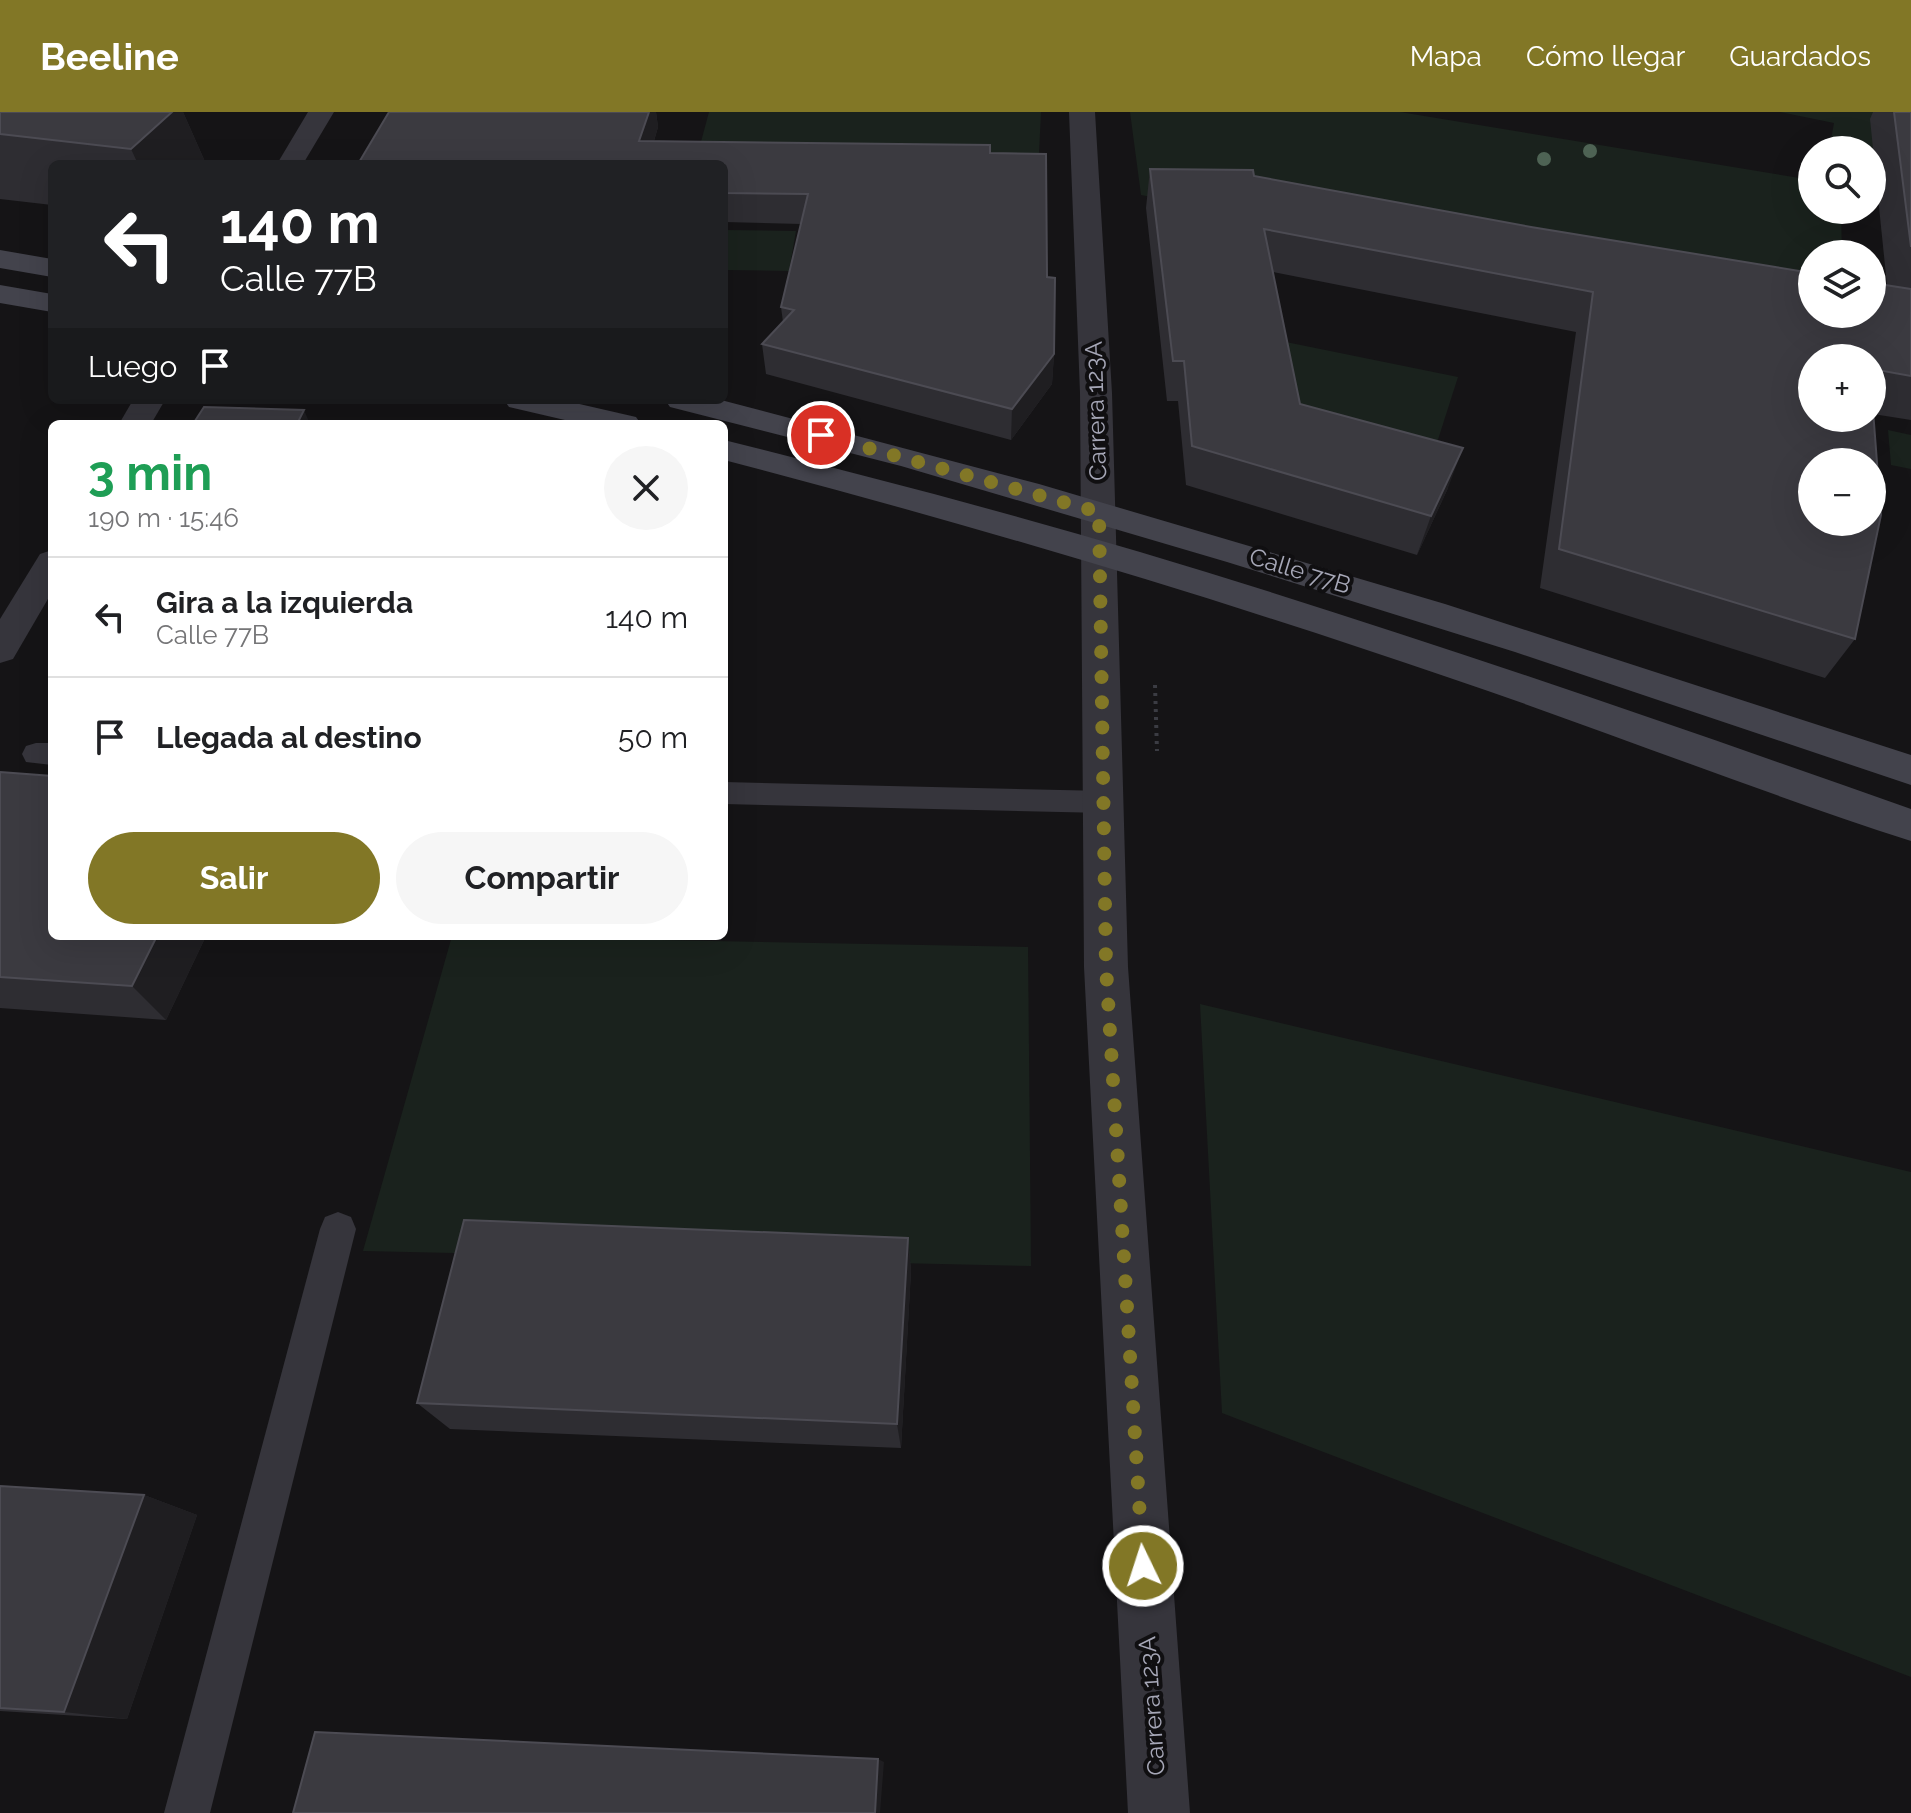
<!DOCTYPE html>
<html lang="es">
<meta charset="utf-8">
<style>
body{margin:0;font-family:Raleway,sans-serif;background:#f6f6f6;color:#202124;height:100vh;display:flex;flex-direction:column;font-size:30px;white-space:nowrap}
*{box-sizing:border-box;margin:0}
p{font-size:26px;color:#757577}
.icon{flex:none;width:44px;height:44px;fill:none;stroke:currentColor;stroke-width:2;stroke-linecap:round;stroke-linejoin:round}
.map{position:relative;flex:1;overflow:hidden}
.sheet{position:absolute;left:48px;top:308px;width:680px;height:520px;display:flex;flex-direction:column;background:#fff;border-radius:12px;box-shadow:0 8px 32px #0002}
.sheet>*{flex:none}
.guide{position:absolute;left:48px;top:48px;width:680px;height:244px;border-radius:12px;box-shadow:0 8px 32px #0002;background:#202124;color:#fff;overflow:hidden}
.controls{position:absolute;left:1798px;top:24px;display:grid;gap:16px}
.controls a{display:grid;place-items:center;width:88px;height:88px;border-radius:50%;background:#fff;box-shadow:0 8px 32px #0002;font-size:40px}
.pin{position:absolute;display:grid;place-items:center;width:68px;height:68px;color:#fff;margin:-34px;border:4px solid #fff;border-radius:50%;box-shadow:0 2px 8px #0007}
.me{position:absolute;width:88px;margin:-44px;rotate:356deg;stroke-linejoin:round;filter:drop-shadow(0 0 6px #0008)}
.turn{display:flex;align-items:center;gap:28px;height:168px;padding:0 40px;font-size:36px}
.turn .icon{width:104px;height:104px;stroke-width:2.5}
.turn b{display:block;font-size:56px;line-height:68px}
.then{display:flex;align-items:center;height:76px;padding:0 40px;background:#0003;gap:16px;font-size:30px}
.round{display:grid;place-items:center;flex:none;width:84px;height:84px;border-radius:42px;background:#f6f6f6}
.overview{display:flex;align-items:center;justify-content:space-between;height:136px;padding:0 40px}
h1{font-size:48px;font-weight:700;line-height:60px;color:#1e9e55}
.primary-button{display:flex;gap:16px;margin-top:auto;padding:16px 40px}
.primary-button a{flex:1;height:92px;border-radius:48px;background:#827726;color:#fff;font-size:32px;font-weight:700;line-height:92px;text-align:center}
.primary-button a+a{background:#f6f6f6;color:#202124}
ul{padding:0;list-style:none}
li{display:flex;align-items:center;gap:24px;height:120px;padding:0 40px;border-top:2px solid #e0e0e0}
li div{flex:1}
li b{display:block;font-size:30px}
li em{font-style:normal}
header{display:flex;align-items:center;gap:48px;box-sizing:border-box;height:112px;padding:0 40px;background:#827726;color:#fff}
header strong{font-size:38px}
nav{display:flex;gap:44px;margin-inline-start:auto;font-size:28px}
.map>svg:first-child{display:block}
.green{fill:#1a221d}
.lines{fill:none;stroke-linecap:round;stroke-linejoin:round}
.path{stroke:#3b3c43;stroke-width:4;stroke-dasharray:3 5;stroke-linecap:butt}
.lane{fill:#36353c;fill-rule:evenodd}
.street{fill:#36353c;fill-rule:evenodd}
.secondary{fill:#43434c;fill-rule:evenodd}
.tree{fill:#4e6354}
.wall{fill:#2e2d32;fill-rule:evenodd}
.shaded-wall{fill:#1f1e21}
.building{fill:#3b3a40;stroke:#4c4b53;stroke-width:2;fill-rule:evenodd}
.route{stroke:#827726;stroke-width:14;stroke-dasharray:0 25.2}
.labels{text-anchor:middle;stroke-width:8;stroke-linejoin:round;paint-order:stroke}
.street-label{font-size:24px;fill:#a6a7b7;stroke:#100f11}
</style>
<header>
<strong>Beeline</strong>
<nav><a>Mapa</a><a>Cómo llegar</a><a>Guardados</a></nav>
</header>
<div class="map">
<svg width="1911" height="1701" viewBox="0 0 1911 1701">
<rect width="100%" height="100%" fill="#151416"/>
<g class="green">
<polygon points="709,0 1041,0 1038,63 695,52"/>
<polygon points="1130,0 1400,0 1812,68 1812,98 1841,98 1842,142 1812,142 1812,202 1845,213 1141,83"/>
<polygon points="1780,0 1879,0 1911,50 1872,42 1872,38 1830,33 1834,11"/>
<polygon points="724,118 796,119 789,159 724,158"/>
<polygon points="1281,229 1458,265 1427,362 1287,324"/>
<polygon points="1888,318 1911,323 1911,357 1891,353"/>
<polygon points="452,824 1028,835 1031,1154 363,1139"/>
<polygon points="1200,892 1911,1060 1911,1565 1222,1301"/>
</g>
<g class="lines">
<polyline class="path" points="1155,573 1157,639"/>
<g class="lane">
<polygon points="36,631 52,631 52,653 26,650 22,642 26,634"/>
<polygon points="724,670 1105,679 1115,682 1120,690 1115,698 1105,701 724,692"/>
<polygon points="338,1100 351,1105 356,1117 210,1701 164,1701 320,1117 325,1105"/>
</g>
<g class="street">
<polygon points="308,0 334,0 303,52 277,52"/>
<polygon points="1069,0 1095,0 1112,281 1128,855 1190,1701 1128,1701 1084,855 1080,281"/>
<polygon points="133,288 165,288 151,312 119,312"/>
<polygon points="52,438 52,480 13,547 0,551 0,507 40,442"/>
</g>
<g class="secondary">
<polygon points="0,138 52,147 52,165 0,156"/>
<polygon points="0,173 52,182 52,200 0,191"/>
<polygon points="504,288 562,288 636,305 641,312 582,312 509,295"/>
<polygon points="665,288 721,288 1039,372 1445,492 1911,643 1911,673 1515,540 1227,450 901,354 670,295"/>
<path d="M724,328C863,363 1002,399 1140,440C1400,518 1656,607 1911,697V729C1756,679 1604,618 1450,566C1211,484 969,412 724,348Z"/>
</g>
</g>
<g class="tree">
<circle cx="1590" cy="39" r="7"/>
<circle cx="1544" cy="47" r="7"/>
</g>
<g class="wall">
<polygon points="0,0 183,0 206,52 52,52 52,93 0,87"/>
<polygon points="389,0 656,0 658,15 654,29 990,41 1047,165 1054,242 1052,272 1011,328 766,262 762,232 783,210 781,195 801,112 724,110 724,52"/>
<path d="M1873,0H1911V308L1873,302L1855,527L1825,566L1540,476L1576,220L1273,160L1300,292L1448,376L1417,443L1186,373L1178,289H1167L1146,96L1150,57L1254,64L1531,115L1887,173L1870,7ZM1872,246V306H1812Z"/>
<polygon points="0,660 52,824 206,824 166,908 0,896"/>
<polygon points="908,1126 911,1159 901,1336 450,1317 417,1291"/>
<polygon points="0,1374 144,1383 197,1403 127,1607 0,1599"/>
</g>
<g class="shaded-wall">
<polygon points="172,0 183,0 206,52 138,52 131,37"/>
<polygon points="643,0 656,0 658,15 647,52 639,29"/>
<polygon points="1054,242 1052,272 1011,328 1012,297"/>
<polygon points="304,298 310,312 297,312"/>
<polygon points="1463,336 1448,376 1417,443 1431,404"/>
<polygon points="157,824 206,824 166,908 132,874"/>
<polygon points="908,1126 911,1159 901,1336 897,1312"/>
<polygon points="144,1383 197,1403 127,1607 64,1600"/>
<polygon points="878,1647 884,1650 880,1701 875,1701"/>
</g>
<g class="building">
<polygon points="0,0 172,0 131,37 0,22"/>
<polygon points="389,0 649,0 639,29 990,33 990,41 1046,42 1047,165 1055,166 1054,242 1012,297 762,232 794,198 781,195 808,82 724,81 724,52 358,52"/>
<polygon points="1894,0 1911,0 1911,135"/>
<path d="M1150,57L1253,58L1254,64L1531,115L1812,161V202H1872V171L1911,177V264L1872,257V246H1812V306H1872V285L1881,403L1855,527L1559,437L1593,180L1264,117L1300,292L1463,336L1431,404L1192,334L1184,249H1173ZM1812,350H1872V410H1812Z"/>
<polygon points="204,295 304,298 297,312 193,312"/>
<polygon points="0,660 52,664 52,824 157,824 132,874 0,865"/>
<polygon points="464,1108 908,1126 897,1312 417,1291"/>
<polygon points="0,1374 144,1383 64,1600 0,1596"/>
<polygon points="315,1620 878,1647 875,1701 293,1701"/>
</g>
<g class="lines">
<polyline class="route" points="821,323 1099,400 1106,855 1143,1454"/>
</g>
<g class="labels">
<g class="street-label">
<text transform="translate(1096 299) rotate(-92)" y="8">Carrera 123A</text>
<text transform="translate(1300 459) rotate(17)" y="8">Calle 77B</text>
<text transform="translate(1152 1594) rotate(-94)" y="8">Carrera 123A</text>
</g>
</g>
</svg>
<div class="controls">
<a><svg class="icon" aria-label="search" viewBox="0 0 24 24"><circle cx="10" cy="10" r="6"/><path d="M15 15l6 6"/></svg></a>
<a><svg class="icon" aria-label="layers" viewBox="0 0 24 24"><path d="M12 4l9 5-9 5-9-5zM3 14l9 5 9-5"/></svg></a>
<a>+</a>
<a>−</a>
</div>
<div class="pin" style="left:821px;top:323px;background:#d93025"><svg class="icon" aria-label="arrive" viewBox="0 0 24 24"><path d="M6 21V4h12l-3 4 3 4H6"/></svg></div>
<svg class="me" style="left:1143px;top:1454px" viewBox="-20 -20 40 40"><circle r="17" fill="#827726" stroke="#fff" stroke-width="3"/><path d="M0-11L8 9 0 5-8 9z" fill="#fff"/></svg>
<div class="guide">
<div class="turn"><svg class="icon" aria-label="left" viewBox="0 0 24 24"><path d="M17 20v-9H6M10 6l-5 5 5 5"/></svg><div><b>140 m</b>Calle 77B</div></div>
<div class="then">Luego<svg class="icon" aria-label="arrive" viewBox="0 0 24 24"><path d="M6 21V4h12l-3 4 3 4H6"/></svg></div>
</div>
<section class="sheet">
<div class="overview"><div><h1>3 min</h1><p>190 m · 15:46</p></div><a class="round"><svg class="icon" aria-label="close" viewBox="0 0 24 24"><path d="M6 6l12 12M18 6L6 18"/></svg></a></div>
<ul>
<li><svg class="icon" aria-label="left" viewBox="0 0 24 24"><path d="M17 20v-9H6M10 6l-5 5 5 5"/></svg><div><b>Gira a la izquierda</b><p>Calle 77B</p></div><em>140 m</em></li>
<li><svg class="icon" aria-label="arrive" viewBox="0 0 24 24"><path d="M6 21V4h12l-3 4 3 4H6"/></svg><div><b>Llegada al destino</b></div><em>50 m</em></li>
</ul>
<div class="primary-button"><a>Salir</a><a>Compartir</a></div>
</section>
</div>
